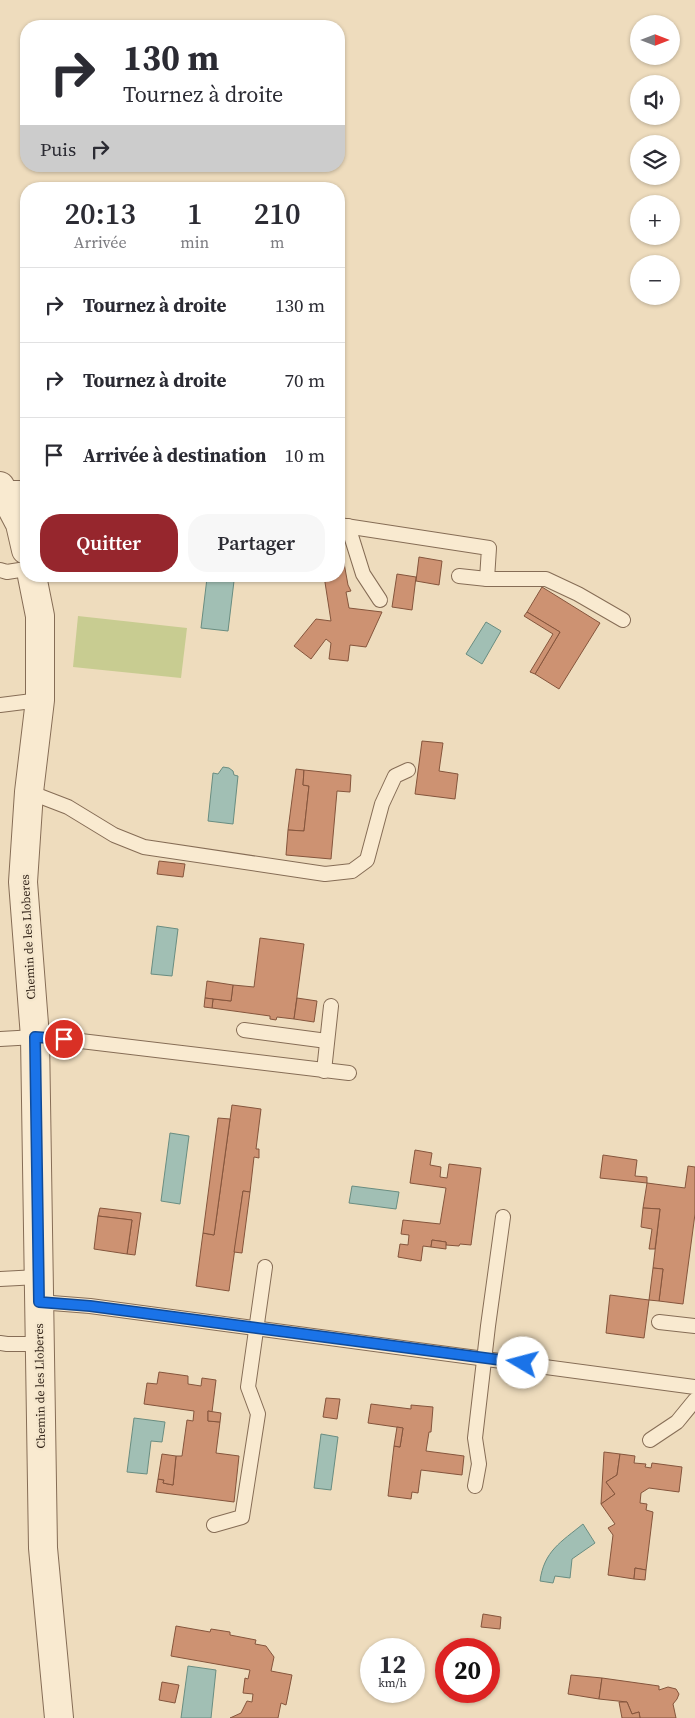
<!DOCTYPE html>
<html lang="fr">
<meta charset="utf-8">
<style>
body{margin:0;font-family:"Source Serif 4",serif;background:#f7f7f7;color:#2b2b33;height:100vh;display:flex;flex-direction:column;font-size:19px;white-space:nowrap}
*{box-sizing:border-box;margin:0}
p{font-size:16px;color:#7c7c81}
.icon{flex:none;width:28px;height:28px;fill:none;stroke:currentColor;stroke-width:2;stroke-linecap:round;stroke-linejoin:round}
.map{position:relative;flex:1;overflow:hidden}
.side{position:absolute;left:20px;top:182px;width:325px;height:400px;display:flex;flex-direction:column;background:#fff;border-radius:20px;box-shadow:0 1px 4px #0004}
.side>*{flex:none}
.top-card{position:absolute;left:20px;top:20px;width:325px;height:152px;border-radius:20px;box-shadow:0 1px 4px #0004;background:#fff;color:#2b2b33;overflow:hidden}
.needle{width:32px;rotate:90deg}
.tools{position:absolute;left:630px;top:15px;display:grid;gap:10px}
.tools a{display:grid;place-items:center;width:50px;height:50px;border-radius:50%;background:#fff;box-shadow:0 1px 4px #0004;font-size:25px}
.speed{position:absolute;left:360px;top:1638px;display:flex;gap:10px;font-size:25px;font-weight:700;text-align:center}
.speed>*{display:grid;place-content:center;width:65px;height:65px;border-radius:50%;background:#fff;box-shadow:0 1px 4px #0004;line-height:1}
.speed small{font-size:12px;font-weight:400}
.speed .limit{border:8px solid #d22;background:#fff;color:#111}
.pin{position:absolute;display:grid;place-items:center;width:42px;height:42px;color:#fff;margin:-21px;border:2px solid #fff;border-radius:50%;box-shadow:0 1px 5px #0007}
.me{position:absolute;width:55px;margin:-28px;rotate:278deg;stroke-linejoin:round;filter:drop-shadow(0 0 4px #0008)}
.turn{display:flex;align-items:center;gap:18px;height:105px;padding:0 20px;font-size:22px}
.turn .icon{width:65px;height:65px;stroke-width:2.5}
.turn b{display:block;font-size:35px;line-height:42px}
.then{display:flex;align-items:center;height:48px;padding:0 20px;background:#0003;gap:10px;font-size:19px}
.eta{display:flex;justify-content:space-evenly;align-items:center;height:85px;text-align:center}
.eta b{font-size:30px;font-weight:600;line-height:35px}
.button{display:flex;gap:10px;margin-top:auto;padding:10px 20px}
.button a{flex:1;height:58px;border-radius:20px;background:#96262d;color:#fff;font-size:20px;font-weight:600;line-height:58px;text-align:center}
.button a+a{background:#f7f7f7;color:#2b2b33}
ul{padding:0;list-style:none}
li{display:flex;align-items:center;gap:15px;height:75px;padding:0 20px;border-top:1px solid #e1e1e2}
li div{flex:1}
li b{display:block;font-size:19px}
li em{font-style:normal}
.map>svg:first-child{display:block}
.green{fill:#c8cc91}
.water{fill:#a1bfb4;stroke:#698d81}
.building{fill:#cd9272;stroke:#85553c}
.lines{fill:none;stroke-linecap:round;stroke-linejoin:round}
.service-casing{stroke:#866d56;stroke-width:16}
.minor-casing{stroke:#866d56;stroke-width:30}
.service{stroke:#f9ead0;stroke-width:14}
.minor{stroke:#f9ead0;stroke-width:28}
.route-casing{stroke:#114b97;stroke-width:12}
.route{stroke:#1a73e8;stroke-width:9}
.labels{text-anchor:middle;stroke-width:5;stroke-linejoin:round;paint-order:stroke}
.street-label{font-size:12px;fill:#35261b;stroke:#f5e7cd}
</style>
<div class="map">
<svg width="695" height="1718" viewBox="0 0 695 1718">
<rect width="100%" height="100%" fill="#eedcbd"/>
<polygon class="green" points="78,616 187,628 181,678 73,667"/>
<g class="water">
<polygon points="207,578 234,581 228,631 201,628"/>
<polygon points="486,622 501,631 482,664 466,654"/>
<polygon points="223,767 229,768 233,771 234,775 238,776 233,824 208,821 213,773 218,774"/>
<polygon points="157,926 178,929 172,976 151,974"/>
<polygon points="170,1133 189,1136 180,1204 161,1201"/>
<polygon points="352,1186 399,1192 396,1209 349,1203"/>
<polygon points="134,1418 165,1422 162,1442 151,1441 147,1474 127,1472"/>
<polygon points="321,1434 338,1437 331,1490 314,1488"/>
<path d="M583,1524L595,1543L572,1559L570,1578L555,1576L553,1583L540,1581C544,1551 561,1542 583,1524Z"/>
<polygon points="188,1666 216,1670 211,1718 181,1718"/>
</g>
<g class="building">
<polygon points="419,557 442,561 439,585 416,581"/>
<polygon points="344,563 348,585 351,591 346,592 349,608 382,612 366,647 350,645 348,661 329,659 331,643 326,639 311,659 294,646 316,619 331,621 324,576 339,576 339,564"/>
<polygon points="397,574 416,577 412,610 392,607"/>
<polygon points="542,587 600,623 559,689 535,674 560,632 527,612"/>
<polygon points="527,612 560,632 535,674 530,672 553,634 524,616"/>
<polygon points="422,741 443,743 439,771 458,774 455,799 415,794"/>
<polygon points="296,769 304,770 303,785 309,786 304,831 288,830"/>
<polygon points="304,770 351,775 350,792 337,791 331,859 286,855 288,830 304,831 309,786 303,785"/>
<polygon points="159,861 185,864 183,877 157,874"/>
<polygon points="260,938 304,944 294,1019 277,1017 276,1020 270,1019 270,1016 212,1008 213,999 231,1001 233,985 254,987"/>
<polygon points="207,981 233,985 231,1001 205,998"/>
<polygon points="205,998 213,999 212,1008 204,1007"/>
<polygon points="297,998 317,1001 314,1022 294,1019"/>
<polygon points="232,1105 261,1109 256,1149 259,1149 259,1158 254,1157 250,1192 243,1191 229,1291 196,1286 203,1233 214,1235"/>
<polygon points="218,1118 230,1119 214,1235 203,1233"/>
<polygon points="415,1150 432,1153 430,1165 441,1167 440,1177 447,1178 449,1164 481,1168 471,1245 460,1244 459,1246 446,1245 446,1242 432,1240 431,1247 423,1246 421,1261 398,1257 400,1244 408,1245 409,1235 401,1234 403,1220 440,1224 446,1188 410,1183"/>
<polygon points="603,1155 637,1160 635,1176 647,1177 647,1183 600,1178"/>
<polygon points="688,1166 695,1167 695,1214 683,1304 659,1301 663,1269 653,1268 660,1209 643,1208 647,1183 685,1188"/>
<polygon points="243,1191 250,1192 242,1253 234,1252"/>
<polygon points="100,1208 141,1213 135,1255 127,1254 132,1220 98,1216"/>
<polygon points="643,1208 660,1209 655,1249 649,1249 652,1229 641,1227"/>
<polygon points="98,1216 132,1220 127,1254 94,1249"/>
<polygon points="432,1240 446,1242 446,1249 431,1247"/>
<polygon points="653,1268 663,1269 659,1301 649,1300"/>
<polygon points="610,1295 649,1300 644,1338 606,1333"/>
<polygon points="159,1372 188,1376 188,1384 201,1386 202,1378 216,1380 212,1412 208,1411 208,1421 220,1422 216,1453 239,1456 234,1502 156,1492 158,1479 164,1480 163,1483 173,1485 176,1456 182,1456 187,1420 193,1421 194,1411 144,1404 147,1383 157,1384"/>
<polygon points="326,1398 340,1399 337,1419 323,1417"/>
<polygon points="371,1404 411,1409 411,1405 433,1407 431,1432 429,1432 426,1451 464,1456 462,1475 421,1470 418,1493 412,1492 411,1499 388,1496 394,1446 400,1447 403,1428 368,1423"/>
<polygon points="208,1411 221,1413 220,1422 208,1421"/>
<polygon points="397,1427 403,1428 400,1447 394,1446"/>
<polygon points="604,1452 620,1454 617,1475 606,1482 615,1494 601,1504"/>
<polygon points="162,1454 176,1456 173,1485 163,1483 164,1480 158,1479"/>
<polygon points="620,1454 635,1456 634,1463 646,1464 645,1467 651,1468 652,1463 682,1467 679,1492 649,1488 641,1493 640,1503 647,1504 646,1510 653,1512 646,1570 635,1568 634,1579 608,1575 613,1535 608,1528 615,1524 601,1504 615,1494 606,1482 617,1475"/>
<polygon points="635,1568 646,1570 645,1580 634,1579"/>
<polygon points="483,1614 501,1617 500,1629 481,1627"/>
<polygon points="176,1626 210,1632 211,1629 230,1632 230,1635 256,1640 255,1644 266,1646 274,1657 271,1671 292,1675 286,1705 281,1703 278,1718 230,1718 241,1713 247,1701 252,1702 253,1694 243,1693 245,1678 248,1679 250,1670 171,1656"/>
<polygon points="571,1675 602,1678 599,1699 568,1694"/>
<polygon points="602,1678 659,1686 659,1690 668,1687 676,1689 679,1694 677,1699 673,1704 676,1718 640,1718 639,1712 632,1714 627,1702 599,1699"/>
<polygon points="162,1682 179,1685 175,1703 159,1700"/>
<polygon points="619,1702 627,1702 632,1714 639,1712 640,1718 622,1718"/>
</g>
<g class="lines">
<g class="service-casing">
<g id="service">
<polyline points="1,488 26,488"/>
<polyline points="339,525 489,548 487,579"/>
<polyline points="348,526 363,574 380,600"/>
<polyline points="0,570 7,572 26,569"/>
<polyline points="459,576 487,579 546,579 578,594 623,620"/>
<polyline points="0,705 40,700"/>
<polyline points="29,792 68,807 114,835 144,847 325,874 352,871 367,860 382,804 395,776 408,770"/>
<polyline points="244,1030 327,1041"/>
<polyline points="0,1039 35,1037 64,1039 349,1073"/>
<polyline points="324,1071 331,1006"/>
<polyline points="0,1279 38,1277"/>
<polyline points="39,1302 90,1306 695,1387"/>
<polyline points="659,1322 695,1326"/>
<polyline points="0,1343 7,1344 39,1344"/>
<polyline points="650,1440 677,1422 695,1400"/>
<polyline points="475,1486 479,1464 475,1438 488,1326 503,1217"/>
<polyline points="214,1525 242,1517 258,1414 248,1387 265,1267"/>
</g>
</g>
<g class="minor-casing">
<g id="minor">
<polyline points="0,486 20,524 26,550"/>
<polyline points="32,576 40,616 40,700 29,792 23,882 35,1037 43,1548 59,1718"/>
</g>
</g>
<use href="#service" class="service"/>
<use href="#minor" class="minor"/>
</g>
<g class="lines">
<g class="route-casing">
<polyline id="route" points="64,1039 35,1037 39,1302 90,1306 523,1363"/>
</g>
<use href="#route" class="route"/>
</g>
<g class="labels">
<g class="street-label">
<text transform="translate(28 937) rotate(-93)" y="4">Chemin de les Lloberes</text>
<text transform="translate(40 1386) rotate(-91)" y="4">Chemin de les Lloberes</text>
</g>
</g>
</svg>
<div class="tools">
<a><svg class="needle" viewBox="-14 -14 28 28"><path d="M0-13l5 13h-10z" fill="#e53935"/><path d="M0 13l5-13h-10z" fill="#7c7c81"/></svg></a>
<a><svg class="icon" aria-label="sound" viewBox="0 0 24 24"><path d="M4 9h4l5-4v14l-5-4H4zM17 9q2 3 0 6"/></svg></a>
<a><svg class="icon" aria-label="layers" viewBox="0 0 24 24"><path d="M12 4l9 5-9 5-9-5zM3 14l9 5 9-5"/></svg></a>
<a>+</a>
<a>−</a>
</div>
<div class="speed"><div>12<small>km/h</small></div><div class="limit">20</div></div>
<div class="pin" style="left:64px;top:1039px;background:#d93025"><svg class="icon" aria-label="arrive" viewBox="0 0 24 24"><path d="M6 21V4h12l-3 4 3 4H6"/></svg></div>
<svg class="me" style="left:523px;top:1363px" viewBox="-20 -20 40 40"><circle r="19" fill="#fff"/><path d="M0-13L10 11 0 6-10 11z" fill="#1a73e8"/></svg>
<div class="top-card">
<div class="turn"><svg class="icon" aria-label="right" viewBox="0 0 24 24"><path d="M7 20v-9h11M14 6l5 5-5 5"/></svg><div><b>130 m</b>Tournez à droite</div></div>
<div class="then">Puis<svg class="icon" aria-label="right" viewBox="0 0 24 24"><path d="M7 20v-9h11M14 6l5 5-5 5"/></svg></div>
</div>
<section class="side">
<div class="eta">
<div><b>20:13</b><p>Arrivée</p></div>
<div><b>1</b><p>min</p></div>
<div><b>210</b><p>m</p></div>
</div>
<ul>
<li><svg class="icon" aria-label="right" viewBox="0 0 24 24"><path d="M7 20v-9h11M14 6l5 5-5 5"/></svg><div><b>Tournez à droite</b></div><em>130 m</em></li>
<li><svg class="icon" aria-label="right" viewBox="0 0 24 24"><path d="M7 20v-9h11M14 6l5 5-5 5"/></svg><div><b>Tournez à droite</b></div><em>70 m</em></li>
<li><svg class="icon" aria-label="arrive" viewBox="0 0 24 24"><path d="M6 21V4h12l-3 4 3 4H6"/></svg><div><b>Arrivée à destination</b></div><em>10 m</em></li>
</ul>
<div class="button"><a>Quitter</a><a>Partager</a></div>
</section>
</div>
